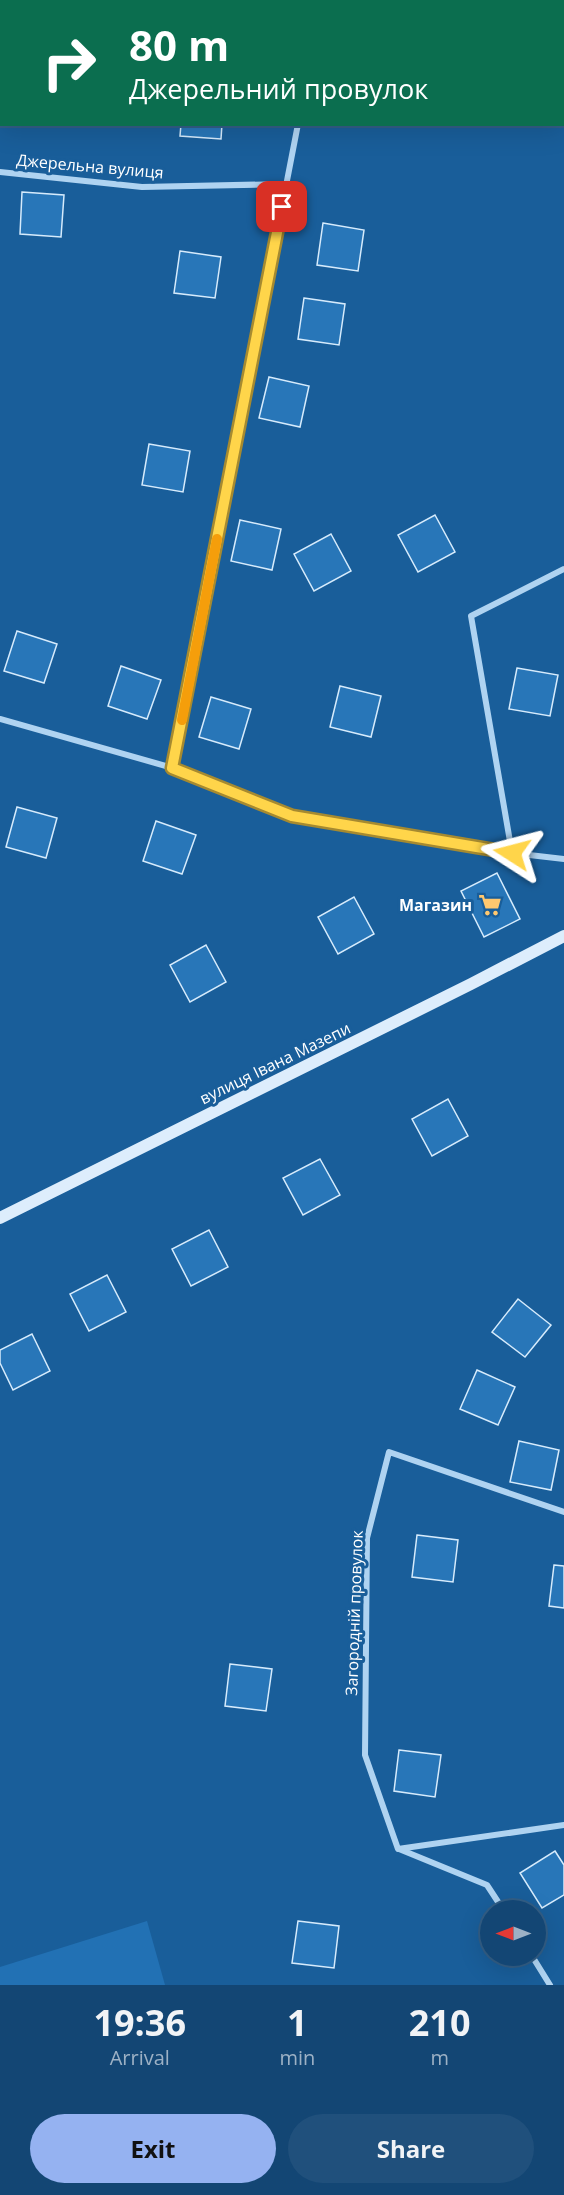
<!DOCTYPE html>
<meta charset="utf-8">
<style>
body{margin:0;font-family:"Open Sans",sans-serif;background:#20507c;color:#f1f3f6;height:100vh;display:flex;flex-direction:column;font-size:22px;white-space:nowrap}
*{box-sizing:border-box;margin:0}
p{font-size:20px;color:#9db1c5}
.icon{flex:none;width:33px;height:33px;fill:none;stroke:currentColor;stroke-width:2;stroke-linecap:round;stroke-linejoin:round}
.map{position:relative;height:1985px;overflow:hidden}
.sheet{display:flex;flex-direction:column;background:#134674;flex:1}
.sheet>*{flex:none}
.hud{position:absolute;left:0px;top:0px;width:564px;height:126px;box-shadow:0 6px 24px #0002,0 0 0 2px #325e86;background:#0b6e4f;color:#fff;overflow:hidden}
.needle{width:39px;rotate:270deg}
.buttons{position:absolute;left:480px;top:1900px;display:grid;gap:12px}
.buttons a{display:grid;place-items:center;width:66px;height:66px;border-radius:50%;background:#134674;box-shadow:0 6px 24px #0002,0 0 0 2px #325e86;font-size:30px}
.pin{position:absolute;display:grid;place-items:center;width:51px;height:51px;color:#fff;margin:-26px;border-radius:12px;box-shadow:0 3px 9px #0006}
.me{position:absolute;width:66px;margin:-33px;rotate:279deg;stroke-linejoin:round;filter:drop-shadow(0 0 4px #0008)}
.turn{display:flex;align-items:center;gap:21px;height:126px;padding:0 30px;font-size:27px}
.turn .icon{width:78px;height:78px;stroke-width:2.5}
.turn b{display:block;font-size:42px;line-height:51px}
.eta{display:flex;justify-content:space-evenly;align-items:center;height:102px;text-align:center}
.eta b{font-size:36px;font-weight:700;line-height:42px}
.action{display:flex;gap:12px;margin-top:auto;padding:12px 30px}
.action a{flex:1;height:69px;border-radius:36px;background:#95b2f1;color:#111;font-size:24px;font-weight:700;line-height:69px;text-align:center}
.action a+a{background:#20507c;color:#f1f3f6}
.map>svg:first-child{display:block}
.green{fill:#2271b4}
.building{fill:#2876b8;stroke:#d6ebfc;stroke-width:1.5}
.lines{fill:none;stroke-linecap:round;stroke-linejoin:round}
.street{stroke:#afd3f1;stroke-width:6}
.secondary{stroke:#ddedfc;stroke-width:12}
.route-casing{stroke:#a68a30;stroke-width:15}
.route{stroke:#ffd54a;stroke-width:10}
.slow{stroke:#f59e0b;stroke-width:10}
.labels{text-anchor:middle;stroke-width:6;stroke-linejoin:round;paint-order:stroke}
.street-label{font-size:16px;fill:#fff;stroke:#195e9a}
.poi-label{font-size:16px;font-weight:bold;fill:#fff;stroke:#195e9a;text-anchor:end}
</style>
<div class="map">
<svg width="564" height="1985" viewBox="0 0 564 1985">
<rect width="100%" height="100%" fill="#195e9a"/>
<polygon class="green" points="147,1921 165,1985 0,1985 0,1967"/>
<g class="building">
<polygon points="169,0 212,0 169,2"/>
<polygon points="369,0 412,0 369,2"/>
<polygon points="105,124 139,124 138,127"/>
<polygon points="181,124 222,124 221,139 180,136"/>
<polygon points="22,192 64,195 61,237 20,234"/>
<polygon points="323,223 364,230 358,271 317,265"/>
<polygon points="180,251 221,257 215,298 174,293"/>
<polygon points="304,298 345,304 339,345 298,339"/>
<polygon points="269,377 309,386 300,427 259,418"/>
<polygon points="149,444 190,451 183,492 142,485"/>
<polygon points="435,515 455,552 418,572 398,535"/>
<polygon points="240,520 281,529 272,570 231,561"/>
<polygon points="331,534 351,571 314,591 294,554"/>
<polygon points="17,631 57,644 44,683 4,671"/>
<polygon points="121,666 161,680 147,719 108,706"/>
<polygon points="517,668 558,675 550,716 509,709"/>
<polygon points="340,686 381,696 371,737 330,727"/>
<polygon points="211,697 251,709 239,749 199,737"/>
<polygon points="17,807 57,818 46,858 6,847"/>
<polygon points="156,821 196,835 182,874 143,861"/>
<polygon points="497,873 520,919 484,937 461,891"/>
<polygon points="354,897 374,934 338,954 318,917"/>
<polygon points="206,945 226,982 190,1002 170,965"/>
<polygon points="448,1099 468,1136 432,1156 412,1119"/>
<polygon points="320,1159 340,1195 303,1215 283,1178"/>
<polygon points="209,1230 228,1267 191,1286 172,1249"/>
<polygon points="107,1275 126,1312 89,1331 70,1294"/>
<polygon points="518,1299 551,1325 525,1357 492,1332"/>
<polygon points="32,1334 50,1371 13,1390 0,1363 0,1350"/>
<polygon points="477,1370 515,1387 498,1425 460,1409"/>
<polygon points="519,1441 559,1450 551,1490 510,1482"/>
<polygon points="417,1535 458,1540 453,1582 412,1577"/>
<polygon points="554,1565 564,1566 564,1608 549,1606"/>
<polygon points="230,1664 272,1669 266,1711 225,1706"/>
<polygon points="399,1750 441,1755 435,1797 394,1791"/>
<polygon points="555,1851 564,1865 564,1895 542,1908 520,1873"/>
<polygon points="298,1921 339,1926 334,1968 292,1963"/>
</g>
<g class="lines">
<g class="street">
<polyline points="323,2 323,0"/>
<polyline points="0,172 142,187 286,184"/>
<polyline points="0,719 173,768 292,816 512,853 564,859"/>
<polyline points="173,768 298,124"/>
<polyline points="512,853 471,616 564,569"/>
<polyline points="564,1512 389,1452 367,1538 365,1755 398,1849 564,1825"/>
<polyline points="399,1849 487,1885 504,1911"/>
<polyline points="532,1956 550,1985"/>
</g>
<polyline class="secondary" points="0,1218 471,984 564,936"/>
</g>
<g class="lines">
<g class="route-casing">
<polyline id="route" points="282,207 172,768 292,816 512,853"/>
</g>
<use href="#route" class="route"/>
<polyline class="slow" points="182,720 217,539"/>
</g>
<defs>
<g id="supermarket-bare" transform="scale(1.8)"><path d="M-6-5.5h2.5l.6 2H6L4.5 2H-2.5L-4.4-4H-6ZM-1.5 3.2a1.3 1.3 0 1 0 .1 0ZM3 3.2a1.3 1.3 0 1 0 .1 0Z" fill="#ffc86f" stroke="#195e9a" stroke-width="2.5" paint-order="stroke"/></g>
</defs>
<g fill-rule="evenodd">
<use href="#supermarket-bare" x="490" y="905"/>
</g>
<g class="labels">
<g class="street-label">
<text transform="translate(90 166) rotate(5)" y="6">Джерельна вулиця</text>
<text transform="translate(275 1063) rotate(-26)" y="6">вулиця Івана Мазепи</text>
<text transform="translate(354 1613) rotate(-88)" y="6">Загородній провулок</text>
</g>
<g class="poi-label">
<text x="472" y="911">Магазин</text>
</g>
</g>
</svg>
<div class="buttons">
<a><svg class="needle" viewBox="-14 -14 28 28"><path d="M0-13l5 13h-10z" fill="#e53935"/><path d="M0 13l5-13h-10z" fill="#9db1c5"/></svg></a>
</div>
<div class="pin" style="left:282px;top:207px;background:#d93025"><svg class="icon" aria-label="arrive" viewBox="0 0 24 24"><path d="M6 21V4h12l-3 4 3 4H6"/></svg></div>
<svg class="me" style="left:512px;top:853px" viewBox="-20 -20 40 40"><path d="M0-17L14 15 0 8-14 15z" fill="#ffd54a" stroke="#fff" stroke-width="4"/></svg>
<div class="hud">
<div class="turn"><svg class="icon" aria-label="right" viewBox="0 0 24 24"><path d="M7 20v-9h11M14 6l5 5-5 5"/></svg><div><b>80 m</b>Джерельний провулок</div></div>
</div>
</div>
<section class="sheet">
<div class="eta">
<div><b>19:36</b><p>Arrival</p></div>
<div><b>1</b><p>min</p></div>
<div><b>210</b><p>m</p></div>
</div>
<div class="action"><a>Exit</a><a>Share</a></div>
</section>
